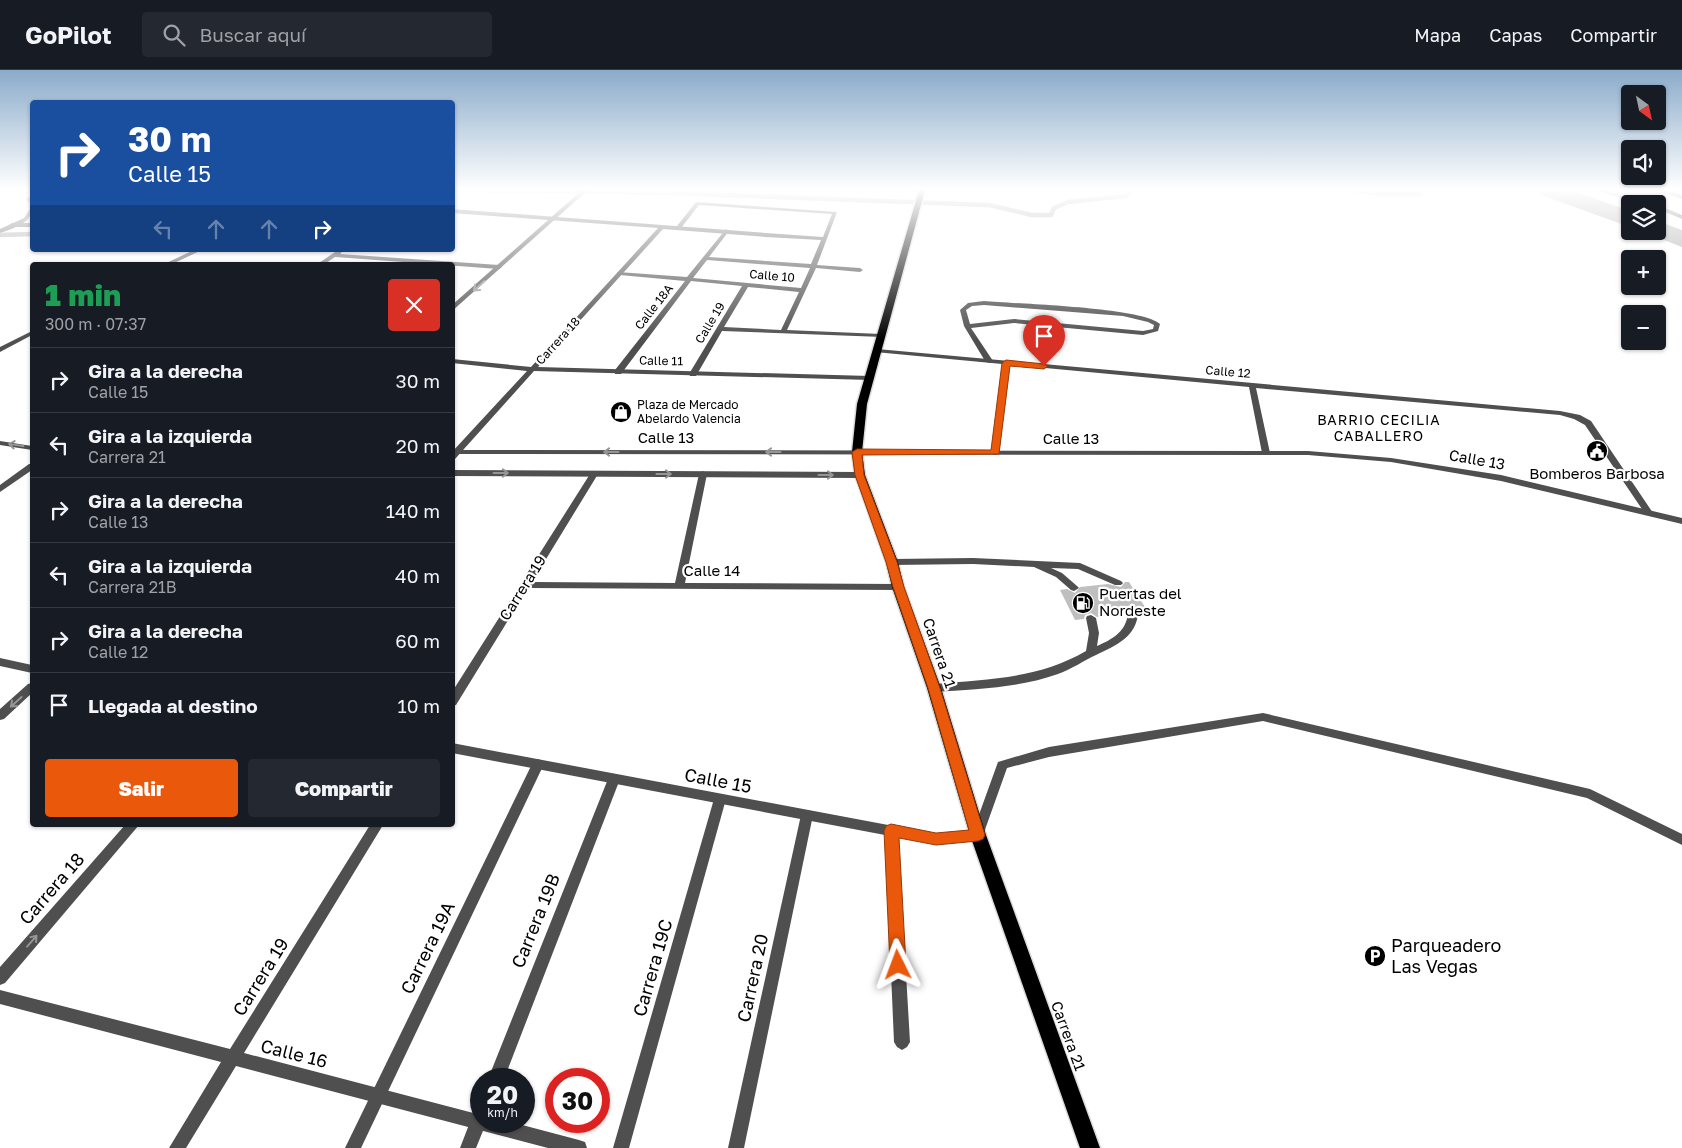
<!DOCTYPE html>
<html lang="es">
<meta charset="utf-8">
<style>
body{margin:0;font-family:"Golos Text",sans-serif;background:#242831;color:#f1f3f6;height:100vh;display:flex;flex-direction:column;font-size:19px;white-space:nowrap}
*{box-sizing:border-box;margin:0}
p{font-size:16px;color:#9ea1a6}
.icon{flex:none;width:28px;height:28px;fill:none;stroke:currentColor;stroke-width:2;stroke-linecap:round;stroke-linejoin:round}
.map{position:relative;flex:1;overflow:hidden}
.sheet{position:absolute;left:30px;top:192px;width:425px;height:565px;display:flex;flex-direction:column;background:#171b24;border-radius:5px;box-shadow:0 1px 4px #0004}
.sheet>*{flex:none}
.banner{position:absolute;left:30px;top:30px;width:425px;height:152px;border-radius:5px;box-shadow:0 1px 4px #0004;background:#1a4fa0;color:#fff;overflow:hidden}
.needle{width:32px;rotate:147deg}
.buttons{position:absolute;left:1621px;top:15px;display:grid;gap:10px}
.buttons a{display:grid;place-items:center;width:45px;height:45px;border-radius:5px;background:#171b24;box-shadow:0 1px 4px #0004;font-size:25px}
.speed{position:absolute;left:470px;top:998px;display:flex;gap:10px;font-size:25px;font-weight:700;text-align:center}
.speed>*{display:grid;place-content:center;width:65px;height:65px;border-radius:50%;background:#171b24;box-shadow:0 1px 4px #0004;line-height:1}
.speed small{font-size:12px;font-weight:400}
.speed .limit{border:8px solid #d22;background:#fff;color:#111}
.pin{position:absolute;display:grid;place-items:center;width:42px;height:42px;color:#fff;margin:-51px -21px;border-radius:50% 50% 50% 0;rotate:-45deg;box-shadow:0 0 5px #0007}
.pin .icon{rotate:45deg}
.me{position:absolute;width:55px;margin:-28px;rotate:357deg;stroke-linejoin:round;filter:drop-shadow(0 0 4px #0008)}
.turn{display:flex;align-items:center;gap:18px;height:105px;padding:0 15px;font-size:22px}
.turn .icon{width:65px;height:65px;stroke-width:2.5}
.turn b{display:block;font-size:35px;line-height:42px}
.lanes{display:flex;align-items:center;height:48px;padding:0 15px;background:#0003;justify-content:center;gap:25px;direction:ltr}
.lanes .off{opacity:.35}
.round{display:grid;place-items:center;flex:none;width:52px;height:52px;border-radius:5px;background:#242831}
.head{display:flex;align-items:center;justify-content:space-between;height:85px;padding:0 15px}
h1{font-size:30px;font-weight:800;line-height:38px;color:#1e9e55}
.primary-button{display:flex;gap:10px;margin-top:auto;padding:10px 15px}
.primary-button a{flex:1;height:58px;border-radius:5px;background:#ea580c;color:#fff;font-size:20px;font-weight:800;line-height:58px;text-align:center}
.primary-button a+a{background:#242831;color:#f1f3f6}
ul{padding:0;list-style:none}
li{display:flex;align-items:center;gap:15px;height:65px;padding:0 15px;border-top:1px solid #363941}
li div{flex:1}
li b{display:block;font-size:19px}
li em{font-style:normal}
header{display:flex;align-items:center;gap:30px;box-sizing:border-box;height:70px;padding:0 25px;background:#171b24;border-bottom:1px solid #363941}
header strong{font-size:24px}
nav{display:flex;gap:28px;margin-inline-start:auto;font-size:18px}
.search{width:350px;height:45px;background:#242831;display:flex;align-items:center;gap:12px;box-sizing:border-box;padding:0 18px;border-radius:5px;color:#9ea1a6;font-size:19px}
.map>svg:first-child{display:block}
.lines{fill:none;stroke-linecap:round;stroke-linejoin:round}
.stream{stroke:#9d9d9d;stroke-width:4.5}
.river{fill:#9d9d9d;fill-rule:evenodd}
.building{fill:#bfbfbf}
.primary-casing{stroke:#dbdbdb;stroke-width:3}
.service{fill:#4f4f4f;fill-rule:evenodd}
.pedestrian{fill:#4f4f4f;fill-rule:evenodd}
.minor{fill:#4f4f4f;fill-rule:evenodd}
.tertiary{fill:#4f4f4f;fill-rule:evenodd}
.primary{fill:#000;fill-rule:evenodd}
.oneway{stroke:#959595}
.route{fill:#ea580c;stroke:#983908}
.labels{text-anchor:middle;stroke-width:4.5;stroke-linejoin:round;paint-order:stroke}
.far-street-label{font-size:12px;fill:#000;stroke:#fff}
.far-poi-label{font-size:12px;fill:#000;stroke:#fff;text-anchor:start}
.far-neighbourhood-label{font-size:14px;letter-spacing:1px;fill:#000;stroke:#fff}
.street-label{font-size:15px;fill:#000;stroke:#fff}
.poi-label{font-size:15px;fill:#000;stroke:#fff}
.near-street-label{font-size:18px;fill:#000;stroke:#fff}
.near-poi-label{font-size:18px;fill:#000;stroke:#fff;text-anchor:start}
</style>
<header>
<strong>GoPilot</strong>
<div class="search"><svg class="icon" aria-label="search" viewBox="0 0 24 24"><circle cx="10" cy="10" r="6"/><path d="M15 15l6 6"/></svg>Buscar aquí</div>
<nav><a>Mapa</a><a>Capas</a><a>Compartir</a></nav>
</header>
<div class="map">
<svg width="1682" height="1078" viewBox="0 0 1682 1078">
<rect width="100%" height="100%" fill="#fff"/>
<g class="lines">
<g class="stream">
<polyline points="465,120 668,123 989,135 1032,145 1051,145 1054,138 1068,132 1126,126 1131,120"/>
<polyline points="1354,120 1379,124 1421,124 1416,120"/>
<polyline points="0,165 32,164"/>
</g>
<g class="river">
<polygon points="1537,120 1571,120 1630,141 1630,157 1541,125"/>
<polygon points="1658,151 1682,160 1682,177 1649,164 1647,161 1658,161"/>
</g>
</g>
<polygon class="building" points="1125,512 1129,512 1147,540 1140,541 1132,537 1126,543 1097,547 1091,543 1085,545 1084,549 1075,550 1060,520 1067,519 1075,523 1080,517 1108,514 1121,517"/>
<g class="lines">
<g class="primary-casing">
<polygon id="primary" points="919,120 925,120 867,334 862,382 865,405 898,492 904,517 941,618 986,765 1100,1078 1080,1078 970,765 927,618 892,517 886,492 855,405 852,382 857,334"/>
</g>
<g class="service">
<polygon points="32,125 32,135 26,129"/>
<path d="M984,231C1016,234 1141,237 1160,254L1158,261L1143,265L1014,253L971,258L993,291L989,293L985,291L964,256L960,240L968,233ZM984,235L1123,246L1148,252L1154,255L1153,259L1143,261L1014,249L970,254L966,240L972,236Z"/>
<polygon points="1003,291 1010,293 999,383 995,385 991,383"/>
<polygon points="973,488 1080,493 1121,511 1123,513 1121,515 1115,515 1078,499 1051,498 1062,503 1077,516 1079,518 1074,521 1071,520 1056,507 1034,497 973,494 892,495 887,492 892,489"/>
<path d="M1133,539L1138,542C1137,567 1115,576 1096,585C1083,591 1072,599 1058,604C1019,618 975,619 934,622L930,621L929,618L930,615L934,614C988,609 1038,609 1086,581L1089,563L1086,548L1087,546L1091,545L1096,548L1099,563L1097,576C1113,569 1127,561 1128,542Z"/>
<polygon points="1263,643 1590,719 1682,764 1682,775 1587,728 1263,651 1049,687 1007,698 982,768 978,769 974,768 972,764 998,692 1049,677"/>
</g>
<g class="pedestrian">
<polygon points="911,120 925,120 913,122"/>
<path d="M696,132L837,142L817,195L860,198L863,200L860,202L816,198L787,260L881,264L883,265V267L722,261L696,306H690L689,304L742,216L691,211L621,304H615V300L685,211L620,205L617,203L618,202L687,207L726,159L729,161L709,187L811,194L821,170L766,167L763,165L766,163L823,167L832,144L699,135L681,158H677V156ZM707,190L810,198L801,218L693,208ZM748,217L799,222L781,260L724,257Z"/>
<polygon points="32,153 32,157 12,157 9,155 12,153"/>
<polygon points="538,689 542,691 544,694 361,1078 345,1078 532,694 534,691"/>
<polygon points="614,704 618,706 620,709 504,1009 488,1009 608,709 610,706"/>
<polygon points="720,724 724,725 726,729 629,1078 613,1078 714,729 716,725"/>
<polygon points="807,740 811,741 813,745 744,1078 728,1078 801,745 803,741"/>
<polygon points="481,1037 481,1051 487,1051 476,1078 460,1078 475,1039"/>
</g>
<g class="minor">
<polygon points="1595,120 1602,120 1650,134 1641,134"/>
<polygon points="1656,120 1663,120 1682,125 1682,129"/>
<polygon points="1658,135 1682,145 1682,149 1658,139"/>
<path d="M30,139H32C32,153 12,159 0,163V159L24,148Z"/>
<polygon points="452,139 766,163 769,165 766,167 663,159 538,297 870,306 874,308 870,310 534,301 455,389 452,389 452,382 527,301 452,293 452,289 531,297 658,158 452,143"/>
<polygon points="194,180 202,180 170,195 162,195"/>
<polygon points="338,180 343,181 340,184 499,195 502,197 499,199 335,187 323,195 316,195"/>
<polygon points="32,261 32,265 0,282 0,277"/>
<polygon points="877,279 1560,341 1580,345 1591,351 1653,443 1652,445 1646,445 1585,355 1574,349 1560,345 1256,318 1270,383 1266,385 1262,383 1249,317 875,282 875,280"/>
<polygon points="594,401 598,404 532,512 675,513 699,404 703,401 707,404 685,513 898,514 903,517 898,520 528,518 456,635 452,636 452,622 590,404"/>
<polygon points="0,588 32,595 32,603 0,596"/>
<polygon points="452,673 936,764 978,760 982,761 984,765 982,769 978,770 936,774 898,767 910,972 907,977 902,980 897,977 894,972 885,765 452,683"/>
<polygon points="125,755 139,755 5,913 0,915 0,897"/>
<polygon points="370,755 383,755 244,983 481,1045 481,1051 507,1051 579,1070 585,1072 587,1078 548,1078 236,996 186,1078 169,1078 221,992 0,934 0,920 230,979"/>
</g>
<g class="tertiary">
<polygon points="582,120 588,120 452,241 452,235"/>
<polygon points="0,371 32,376 32,380 0,375"/>
<polygon points="452,380 1308,381 1391,388 1501,405 1682,448 1682,454 1501,411 1391,392 1308,385 452,384"/>
<polygon points="29,394 32,394 32,400 0,422 0,415"/>
<polygon points="452,400 860,402 864,405 860,408 452,406"/>
<polygon points="32,613 32,623 4,649 0,650 0,639 28,614"/>
</g>
<use href="#primary" class="primary"/>
</g>
<defs><path id="oneway-shaft" d="M-6 0H5M1.5-3L5.5 0L1.5 3" fill="none" stroke-width="1.6" stroke-linecap="round" stroke-linejoin="round" transform="scale(1.25)"/></defs>
<g class="oneway">
<use href="#oneway-shaft" transform="translate(479 216) rotate(138)"/>
<use href="#oneway-shaft" transform="translate(16 375) rotate(-172)"/>
<use href="#oneway-shaft" transform="translate(611 382) rotate(-180)"/>
<use href="#oneway-shaft" transform="translate(773 382) rotate(-180)"/>
<use href="#oneway-shaft" transform="translate(501 403)"/>
<use href="#oneway-shaft" transform="translate(664 404)"/>
<use href="#oneway-shaft" transform="translate(826 405)"/>
<use href="#oneway-shaft" transform="translate(16 632) rotate(138)"/>
<use href="#oneway-shaft" transform="translate(32 871) rotate(-49)"/>
</g>
<linearGradient id="sky" x2="0" y2="1"><stop stop-color="#8aabca"/><stop offset="0.44" stop-color="#fff"/><stop offset="1" stop-color="#fff" stop-opacity="0"/></linearGradient>
<rect width="1682" height="271" fill="url(#sky)"/>
<polygon class="route" points="1006,290 1044,294 1048,296 1044,299 1010,296 999,384 862,385 864,405 897,492 904,517 940,618 985,765 983,769 978,771 936,775 899,768 906,895 904,901 898,903 892,901 890,895 884,761 886,756 891,754 936,763 969,760 928,618 893,517 886,492 855,405 852,382 857,379 991,380 1002,293"/>
<defs>
<g id="shop-disc" transform="scale(1.125)"><circle r="9.5" fill="#000" stroke="#fff"/><path d="M-5-2.5h2.3a2.7 3.5 0 0 1 5.4 0H5L5.5 6h-11ZM-1.5-2.5h3a1.5 2.3 0 0 0-3 0Z" fill="#fff"/></g>
<g id="civic-disc" transform="scale(1.125)"><circle r="9.5" fill="#000" stroke="#fff"/><path d="M-.6-6.5H3V-4.5H.6V-3L4-1V1h2V6H-6V1h2V-1L-.6-3ZM-1.2 2.5V6h2.4V2.5Z" fill="#fff"/></g>
<g id="fuel-disc" transform="scale(1.125)"><circle r="9.5" fill="#000" stroke="#fff"/><path d="M-5.5-6h7V0h2V4h1.3V-2.5L3-4.5l.8-.8L6-3V5H2.5V1h-1V6h-7ZM-4.2-4.7v3.2H.2V-4.7Z" fill="#fff"/></g>
<g id="parking-disc" transform="scale(1.125)"><circle r="9.5" fill="#000" stroke="#fff"/><path d="M-3.5-5.5H1a3.5 3.5 0 0 1 0 7H-1V5.5H-3.5ZM-1-3.4V-.6H.8a1.4 1.4 0 0 0 0-2.8Z" fill="#fff"/></g>
</defs>
<g fill-rule="evenodd">
<use href="#shop-disc" x="621" y="342"/>
<use href="#civic-disc" x="1597" y="381"/>
<use href="#fuel-disc" x="1083" y="533"/>
<use href="#parking-disc" x="1375" y="886"/>
</g>
<g class="labels">
<g class="far-street-label">
<text transform="translate(772 206) rotate(5)" y="4">Calle 10</text>
<text transform="translate(654 237) rotate(-52)" y="4">Calle 18A</text>
<text transform="translate(710 253) rotate(-59)" y="4">Calle 19</text>
<text transform="translate(558 271) rotate(-48)" y="4">Carrera 18</text>
<text transform="translate(661 291) rotate(1)" y="4">Calle 11</text>
<text transform="translate(1228 302) rotate(5)" y="4">Calle 12</text>
</g>
<g class="far-poi-label">
<text x="637" y="339">Plaza de Mercado<tspan x="637" dy="14">Abelardo Valencia</tspan></text>
</g>
<g class="far-neighbourhood-label">
<text x="1379" y="355">BARRIO CECILIA<tspan x="1379" dy="16">CABALLERO</tspan></text>
</g>
<g class="street-label">
<text x="666" y="373">Calle 13</text>
<text x="1071" y="374">Calle 13</text>
<text transform="translate(1477 390) rotate(10)" y="5">Calle 13</text>
<text x="712" y="506">Calle 14</text>
<text transform="translate(523 518) rotate(-58)" y="5">Carrera 19</text>
<text transform="translate(939 583) rotate(71)" y="5">Carrera 21</text>
<text transform="translate(1068 966) rotate(70)" y="5">Carrera 21</text>
</g>
<g class="poi-label">
<text x="1597" y="409">Bomberos Barbosa</text>
<text x="1099" y="529" text-anchor="start">Puertas del<tspan x="1099" dy="17">Nordeste</tspan></text>
</g>
<g class="near-street-label">
<text transform="translate(718 711) rotate(11)" y="6">Calle 15</text>
<text transform="translate(52 819) rotate(-49)" y="6">Carrera 18</text>
<text transform="translate(536 851) rotate(-68)" y="6">Carrera 19B</text>
<text transform="translate(428 878) rotate(-64)" y="6">Carrera 19A</text>
<text transform="translate(653 898) rotate(-74)" y="6">Carrera 19C</text>
<text transform="translate(261 907) rotate(-58)" y="6">Carrera 19</text>
<text transform="translate(753 908) rotate(-78)" y="6">Carrera 20</text>
<text transform="translate(294 984) rotate(14)" y="6">Calle 16</text>
</g>
<g class="near-poi-label">
<text x="1391" y="882">Parqueadero<tspan x="1391" dy="21">Las Vegas</tspan></text>
</g>
</g>
</svg>
<div class="buttons">
<a><svg class="needle" viewBox="-14 -14 28 28"><path d="M0-13l5 13h-10z" fill="#e53935"/><path d="M0 13l5-13h-10z" fill="#9ea1a6"/></svg></a>
<a><svg class="icon" aria-label="sound" viewBox="0 0 24 24"><path d="M4 9h4l5-4v14l-5-4H4zM17 9q2 3 0 6"/></svg></a>
<a><svg class="icon" aria-label="layers" viewBox="0 0 24 24"><path d="M12 4l9 5-9 5-9-5zM3 14l9 5 9-5"/></svg></a>
<a>+</a>
<a>−</a>
</div>
<div class="speed"><div>20<small>km/h</small></div><div class="limit">30</div></div>
<div class="pin" style="left:1044px;top:296px;background:#d93025"><svg class="icon" aria-label="arrive" viewBox="0 0 24 24"><path d="M6 21V4h12l-3 4 3 4H6"/></svg></div>
<svg class="me" style="left:898px;top:895px" viewBox="-20 -20 40 40"><path d="M0-17L14 15 0 8-14 15z" fill="#ea580c" stroke="#fff" stroke-width="4"/></svg>
<div class="banner">
<div class="turn"><svg class="icon" aria-label="right" viewBox="0 0 24 24"><path d="M7 20v-9h11M14 6l5 5-5 5"/></svg><div><b>30 m</b>Calle 15</div></div>
<div class="lanes"><svg class="icon off" aria-label="left" viewBox="0 0 24 24"><path d="M17 20v-9H6M10 6l-5 5 5 5"/></svg><svg class="icon off" aria-label="ahead" viewBox="0 0 24 24"><path d="M12 20V5M6 11l6-6 6 6"/></svg><svg class="icon off" aria-label="ahead" viewBox="0 0 24 24"><path d="M12 20V5M6 11l6-6 6 6"/></svg><svg class="icon" aria-label="right" viewBox="0 0 24 24"><path d="M7 20v-9h11M14 6l5 5-5 5"/></svg></div>
</div>
<section class="sheet">
<div class="head"><div><h1>1 min</h1><p>300 m · 07:37</p></div><a class="round" style="background:#d93025;color:#fff"><svg class="icon" aria-label="close" viewBox="0 0 24 24"><path d="M6 6l12 12M18 6L6 18"/></svg></a></div>
<ul>
<li><svg class="icon" aria-label="right" viewBox="0 0 24 24"><path d="M7 20v-9h11M14 6l5 5-5 5"/></svg><div><b>Gira a la derecha</b><p>Calle 15</p></div><em>30 m</em></li>
<li><svg class="icon" aria-label="left" viewBox="0 0 24 24"><path d="M17 20v-9H6M10 6l-5 5 5 5"/></svg><div><b>Gira a la izquierda</b><p>Carrera 21</p></div><em>20 m</em></li>
<li><svg class="icon" aria-label="right" viewBox="0 0 24 24"><path d="M7 20v-9h11M14 6l5 5-5 5"/></svg><div><b>Gira a la derecha</b><p>Calle 13</p></div><em>140 m</em></li>
<li><svg class="icon" aria-label="left" viewBox="0 0 24 24"><path d="M17 20v-9H6M10 6l-5 5 5 5"/></svg><div><b>Gira a la izquierda</b><p>Carrera 21B</p></div><em>40 m</em></li>
<li><svg class="icon" aria-label="right" viewBox="0 0 24 24"><path d="M7 20v-9h11M14 6l5 5-5 5"/></svg><div><b>Gira a la derecha</b><p>Calle 12</p></div><em>60 m</em></li>
<li><svg class="icon" aria-label="arrive" viewBox="0 0 24 24"><path d="M6 21V4h12l-3 4 3 4H6"/></svg><div><b>Llegada al destino</b></div><em>10 m</em></li>
</ul>
<div class="primary-button"><a>Salir</a><a>Compartir</a></div>
</section>
</div>
